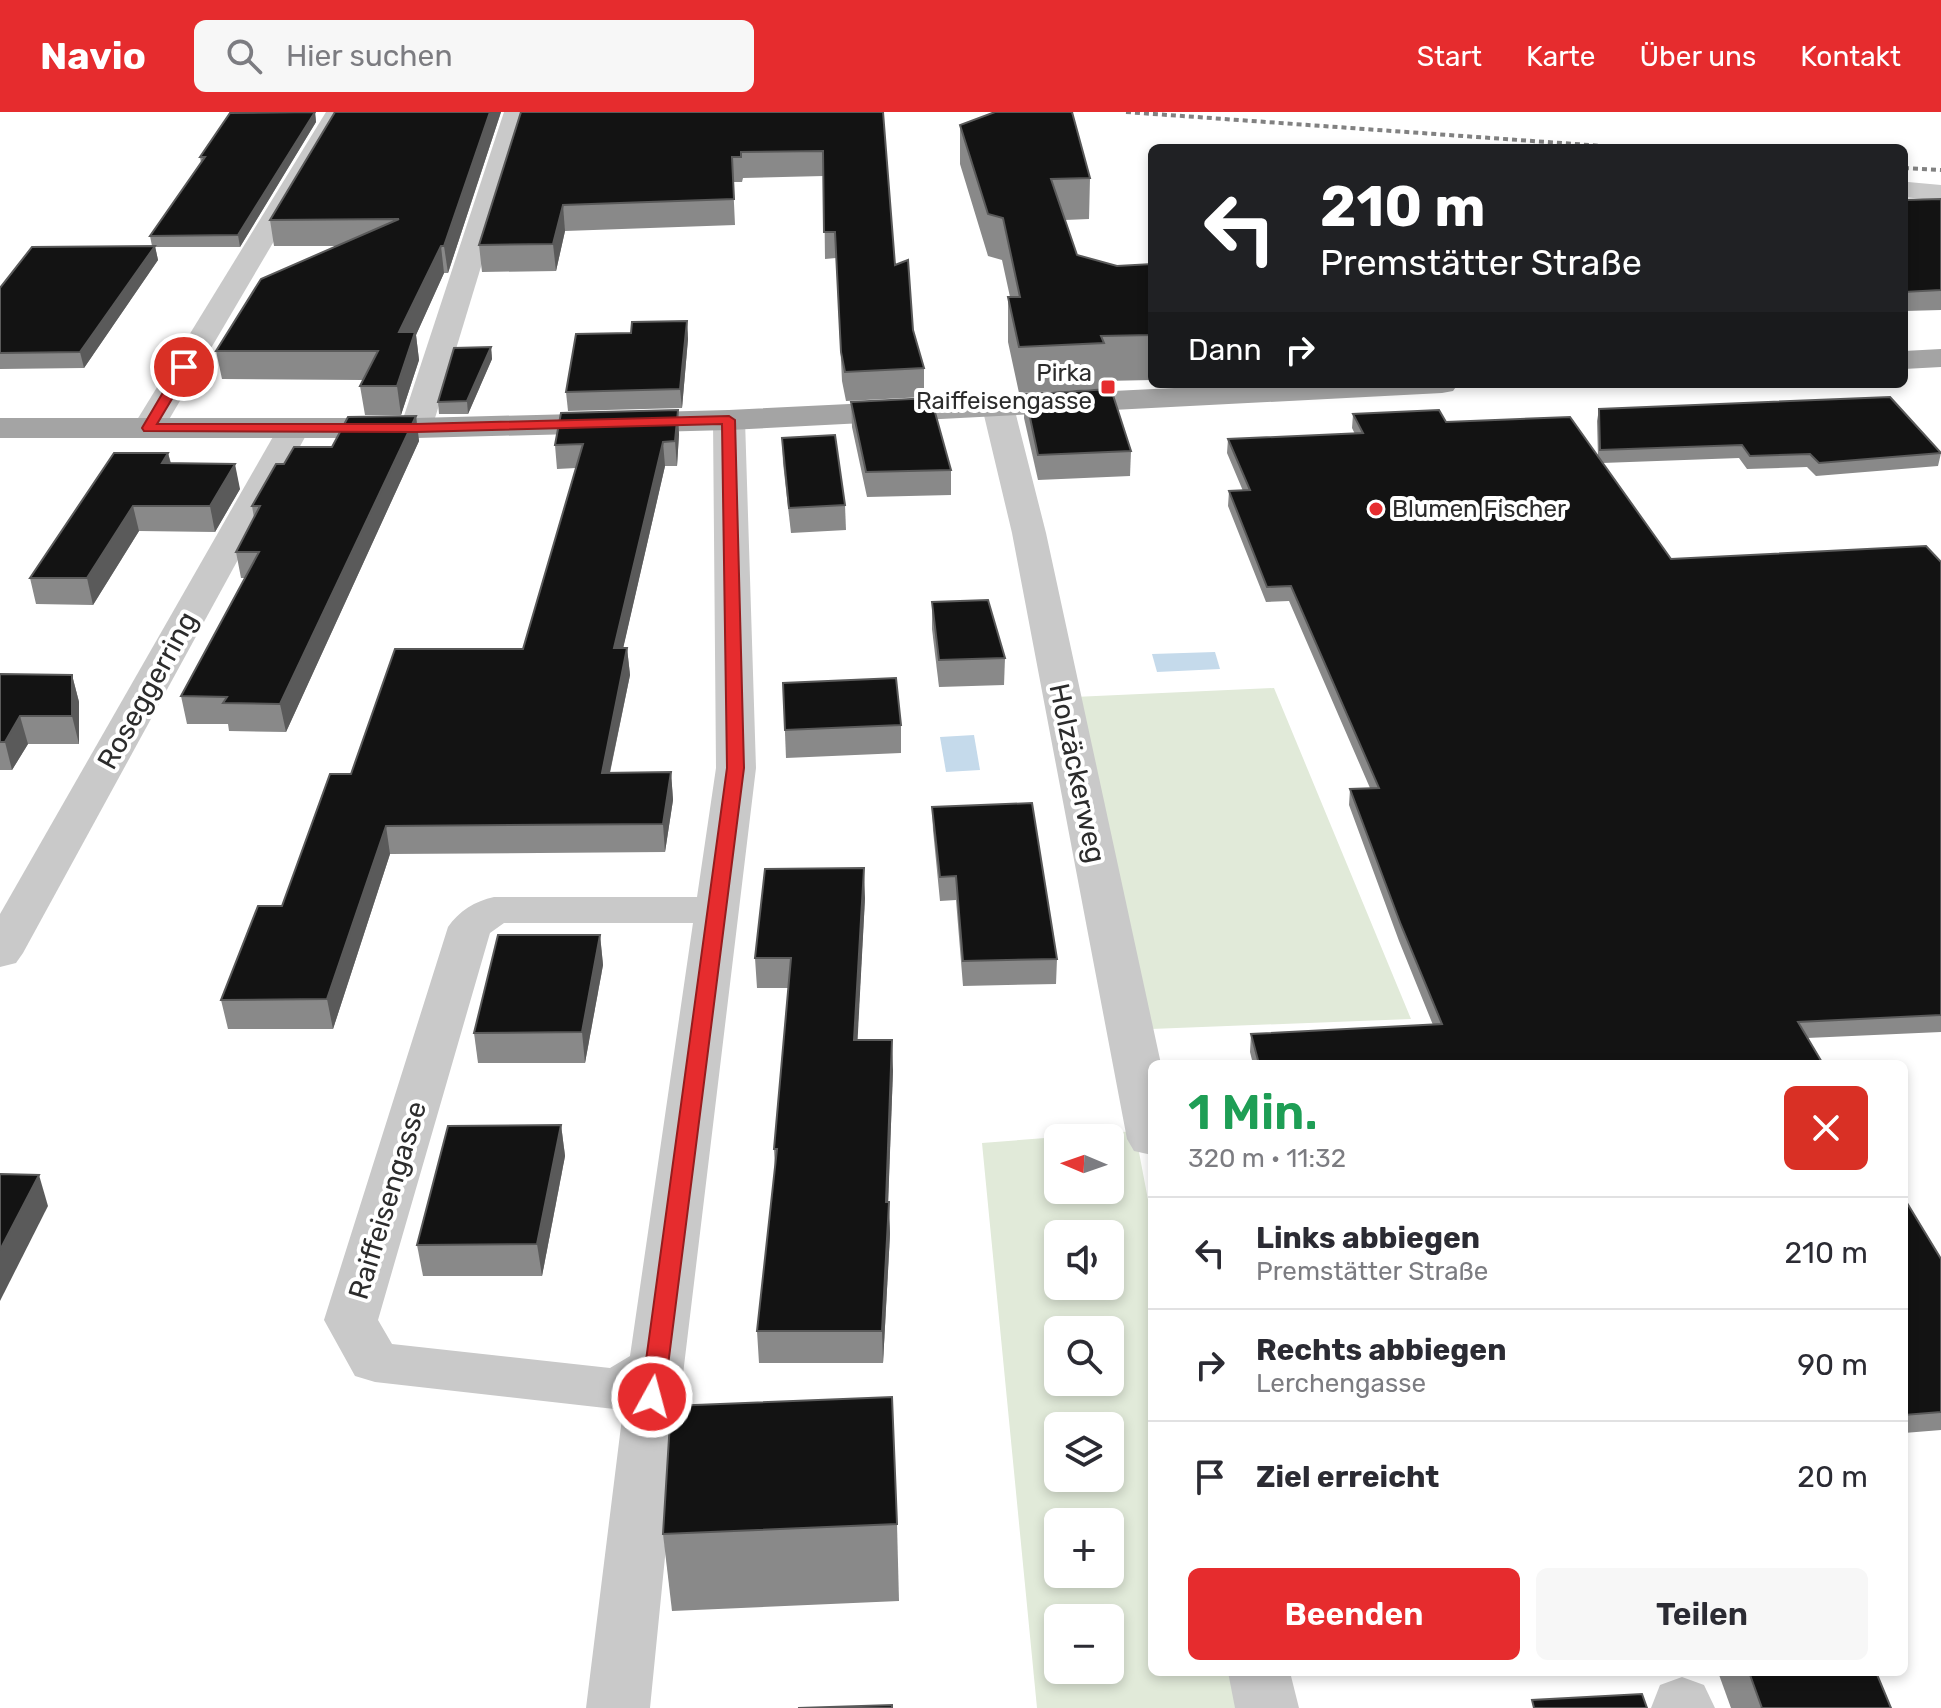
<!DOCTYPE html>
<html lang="de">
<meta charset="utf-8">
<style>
body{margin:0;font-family:Rubik,sans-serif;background:#f7f7f7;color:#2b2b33;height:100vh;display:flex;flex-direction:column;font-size:30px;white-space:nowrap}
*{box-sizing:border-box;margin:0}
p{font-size:26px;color:#7c7c81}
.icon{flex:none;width:44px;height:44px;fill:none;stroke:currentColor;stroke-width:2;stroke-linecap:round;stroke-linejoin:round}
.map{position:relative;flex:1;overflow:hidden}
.side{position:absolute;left:1148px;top:948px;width:760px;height:616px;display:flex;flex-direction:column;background:#fff;border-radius:12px;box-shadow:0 4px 12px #0003}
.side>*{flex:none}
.banner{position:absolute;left:1148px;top:32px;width:760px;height:244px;border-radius:12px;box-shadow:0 4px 12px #0003;background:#202124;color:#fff;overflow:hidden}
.needle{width:52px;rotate:272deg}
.controls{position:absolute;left:1044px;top:1012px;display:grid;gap:16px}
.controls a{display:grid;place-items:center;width:80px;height:80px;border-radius:12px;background:#fff;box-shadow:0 4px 12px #0003;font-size:40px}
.pin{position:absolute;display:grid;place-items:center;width:68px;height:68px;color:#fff;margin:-34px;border:4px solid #fff;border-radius:50%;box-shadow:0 2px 8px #0007}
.me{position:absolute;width:88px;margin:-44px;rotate:7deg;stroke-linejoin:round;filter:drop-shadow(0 0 6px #0008)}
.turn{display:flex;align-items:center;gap:28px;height:168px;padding:0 40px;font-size:36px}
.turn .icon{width:104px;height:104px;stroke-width:2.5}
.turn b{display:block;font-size:56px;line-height:68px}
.then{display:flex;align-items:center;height:76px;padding:0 40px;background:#0003;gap:16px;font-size:30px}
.round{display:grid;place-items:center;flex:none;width:84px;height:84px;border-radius:12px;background:#f7f7f7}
.overview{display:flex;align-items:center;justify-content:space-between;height:136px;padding:0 40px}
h1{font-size:48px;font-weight:600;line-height:60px;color:#1e9e55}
.primary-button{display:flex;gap:16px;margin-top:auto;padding:16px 40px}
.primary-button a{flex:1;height:92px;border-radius:12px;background:#e62c2e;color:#fff;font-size:32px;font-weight:600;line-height:92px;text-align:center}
.primary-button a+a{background:#f7f7f7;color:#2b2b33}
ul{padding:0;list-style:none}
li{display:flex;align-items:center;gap:24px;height:112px;padding:0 40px;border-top:2px solid #e1e1e2}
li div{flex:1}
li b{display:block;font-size:30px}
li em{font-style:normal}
header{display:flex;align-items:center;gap:48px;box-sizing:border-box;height:112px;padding:0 40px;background:#e62c2e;color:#fff}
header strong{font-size:38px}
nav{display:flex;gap:44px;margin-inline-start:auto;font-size:28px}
.search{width:560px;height:72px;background:#f7f7f7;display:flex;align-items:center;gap:20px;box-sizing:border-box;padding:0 28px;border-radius:12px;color:#7c7c81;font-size:30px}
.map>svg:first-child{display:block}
.green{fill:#e1ead9;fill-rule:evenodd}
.water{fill:#c5daeb}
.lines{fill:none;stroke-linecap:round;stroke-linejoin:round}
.minor{fill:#c9c9c9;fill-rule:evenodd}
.major{fill:#a4a4a4;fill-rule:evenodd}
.rail{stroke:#818181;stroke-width:4;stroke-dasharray:5 4;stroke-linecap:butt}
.wall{fill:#898989}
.shaded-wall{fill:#5a5a5a}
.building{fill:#131313;stroke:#5a5a5a;stroke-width:2}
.route{fill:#e62c2e;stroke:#961d1e;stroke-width:2}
.poi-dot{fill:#e62c2e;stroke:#fff;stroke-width:3}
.labels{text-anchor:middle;stroke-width:8;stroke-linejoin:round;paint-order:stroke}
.far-poi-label{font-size:24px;fill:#2c2c2c;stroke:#fff;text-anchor:end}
.street-label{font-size:28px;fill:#2c2c2c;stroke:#fff}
</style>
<header>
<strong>Navio</strong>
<div class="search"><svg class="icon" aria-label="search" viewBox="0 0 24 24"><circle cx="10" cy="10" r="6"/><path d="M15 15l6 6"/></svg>Hier suchen</div>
<nav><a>Start</a><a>Karte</a><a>Über uns</a><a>Kontakt</a></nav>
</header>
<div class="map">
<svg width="1941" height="1596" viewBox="0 0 1941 1596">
<rect width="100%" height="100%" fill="#fff"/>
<g class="green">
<polygon points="1274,576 1411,907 1151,917 1074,585"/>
<path d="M1135,1019L1152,1109V1560H1239L1245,1596H1037L982,1031ZM1058,1026H1110V1078H1058ZM1058,1122H1110V1174H1058ZM1058,1218H1110V1270H1058ZM1058,1314H1110V1366H1058ZM1058,1410H1110V1462H1058ZM1058,1506H1110V1558H1058Z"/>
</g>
<g class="water">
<polygon points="1215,540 1220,557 1157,560 1152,542"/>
<polygon points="974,623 980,658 946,660 940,625"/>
</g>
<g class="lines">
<g class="minor">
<polygon points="326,0 350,0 164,316 159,323 148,326 137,323 132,316"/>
<polygon points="504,0 528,0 432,316 427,323 416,326 405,323 400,316"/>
<polygon points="1908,70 1941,73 1941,89 1904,85 1904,71"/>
<polygon points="998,286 1009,288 1014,295 1046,421 1161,952 1152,952 1152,1043 1134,1039 1127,1027 1012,421 982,295 987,288"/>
<path d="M729,298L740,301L745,308L756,656L684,1254L650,1596H586L623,1298L375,1270L355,1264L324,1208L448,815C459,799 475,789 494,785H697L716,656L713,308L718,301ZM504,811H693L630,1244L610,1256L392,1232L378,1208L490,821Z"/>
<polygon points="294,306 305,309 310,316 23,841 16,851 0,855 0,802 278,316 283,309"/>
<polygon points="1228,1560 1290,1560 1299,1596 1235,1596"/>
<polygon points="1682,1565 1704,1573 1715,1596 1651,1596 1660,1573"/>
</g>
<g class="major">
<polygon points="1941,237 1941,255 1904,257 1904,239"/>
<polygon points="1256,272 1458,272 1453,279 1442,281 729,318 416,326 0,326 0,306 416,306 729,298"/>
</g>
<g class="rail">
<polyline points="1126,0 1631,36"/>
<polyline points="1904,56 1941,58"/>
</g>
</g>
<g class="wall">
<polygon points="315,0 316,10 240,135 155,135 158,148 84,256 0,257 0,176 152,134 150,124 201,51 200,45"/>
<polygon points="335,0 501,0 448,161 444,161 416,223 419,248 401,303 365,303 360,274 363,268 222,267 216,239 337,134 274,134 270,108"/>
<polygon points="521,0 883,0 895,153 924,256 924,285 846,289 842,269 836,146 825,147 824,64 743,66 742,70 733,70 735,113 565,119 556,159 482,160 479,133"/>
<polygon points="960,13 1090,66 1089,107 1065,108 1077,143 1117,154 1152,152 1152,268 1102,269 1102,277 1019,281 1008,230 1008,185 1010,185 1002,148 988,144 960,52"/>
<polygon points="1941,87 1941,198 1904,199 1904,88"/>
<polygon points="687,209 688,227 682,296 568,299 566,280 631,221"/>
<polygon points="491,235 492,247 468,302 439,302 438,290"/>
<polygon points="1025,282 1131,339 1130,364 1038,368 1024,306"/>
<polygon points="851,290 951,358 951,383 867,385 852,315"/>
<polygon points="1599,297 1941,341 1938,354 1816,364 1807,355 1747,357 1739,346 1602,351 1671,447 1941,450 1941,920 1807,926 1823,952 1253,952 1250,940 1251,922 1433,913 1399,829 1349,693 1350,677 1370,676 1289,489 1266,490 1228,394 1229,379 1243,379 1227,341 1228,327 1355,322 1352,316 1353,302 1446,310 1598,345 1597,309"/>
<polygon points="416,304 419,329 286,620 229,619 228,612 187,612 181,584 245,466 241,466 236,440 254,406 252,394 284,352"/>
<polygon points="679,322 677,354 665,354 623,536 627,536 630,563 610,661 671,660 673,688 665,740 390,742 333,917 228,917 221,888 282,794 351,662 523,537 576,356 557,357 555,333"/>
<polygon points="782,326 845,393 846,418 791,421 783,351"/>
<polygon points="168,341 171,351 240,377 215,420 139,419 93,493 36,492 30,466"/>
<polygon points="932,490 1005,546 1004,573 939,575 932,517"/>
<polygon points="0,562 72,563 79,590 79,632 28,632 12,658 0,658"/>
<polygon points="783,571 901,613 901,641 786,646"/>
<polygon points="932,695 1057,847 1056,872 963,874 956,788 940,789 933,718"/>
<polygon points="865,786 857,928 893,958 888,1090 890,1122 883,1251 759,1251 757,1219 775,1057 774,1037 788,876 757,876 755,846"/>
<polygon points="600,823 603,853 585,951 478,951 474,921"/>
<polygon points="561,1013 565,1044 542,1164 423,1164 417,1133"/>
<polygon points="1904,1086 1941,1147 1941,1318 1904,1321"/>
<polygon points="897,1412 899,1489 672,1499 663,1422"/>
<polygon points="1718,1560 1876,1560 1891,1596 1731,1596"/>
</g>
<g class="shaded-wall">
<polygon points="315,0 316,10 240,135 238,123"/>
<polygon points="490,0 501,0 448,161 444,134"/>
<polygon points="563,93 565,119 556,159 553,132"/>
<polygon points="155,134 158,148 84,256 80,240"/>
<polygon points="441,134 444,161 416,223 419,248 401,303 397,274 399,220"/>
<polygon points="687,209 688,227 682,296 680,277"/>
<polygon points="491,235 492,247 468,302 467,289"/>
<polygon points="678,298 679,322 677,354 675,329"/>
<polygon points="416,304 419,329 286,620 280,592"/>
<polygon points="663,330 665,354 617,563 614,536"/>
<polygon points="168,341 174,366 162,351"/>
<polygon points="235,352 240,377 215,420 210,394"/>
<polygon points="133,394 139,419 93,493 87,466"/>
<polygon points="627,536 630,563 604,688 602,661"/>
<polygon points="72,563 79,590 79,632 72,604"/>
<polygon points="20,604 28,632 12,658 5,630"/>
<polygon points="671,660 673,688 665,740 663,712"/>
<polygon points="386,714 390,742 333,917 327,887"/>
<polygon points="864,756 865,786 856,958 854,928"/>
<polygon points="600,823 603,853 585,951 582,920"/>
<polygon points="892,928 893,958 887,1122 886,1090"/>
<polygon points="561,1013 565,1044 542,1164 537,1132"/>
<polygon points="39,1063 48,1094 0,1189 0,1138"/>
<polygon points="889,1090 890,1122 883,1251 882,1219"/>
</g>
<g class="building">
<polygon points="315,0 238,123 150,124 205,45 200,45 230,1"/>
<polygon points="335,0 490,0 444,134 441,134 399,220 415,220 397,274 360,274 378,239 216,239 261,167 399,107 270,108"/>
<polygon points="521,0 883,0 895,153 908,148 913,218 924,256 845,260 841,240 835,120 824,120 823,39 741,40 741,45 732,45 734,87 563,93 553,132 479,133"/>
<polygon points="995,0 1072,0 1090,66 1051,67 1077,143 1117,154 1152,152 1152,223 1101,224 1104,231 1019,235 1008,185 1020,185 1003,106 988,102 960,13"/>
<polygon points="1941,87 1941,178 1904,180 1904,88"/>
<polygon points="155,134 80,240 0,241 0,176 32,135"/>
<polygon points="687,209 680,277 566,280 576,222 631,221 632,210"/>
<polygon points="491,235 467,289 438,290 454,236"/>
<polygon points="1111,277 1131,339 1038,343 1025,282"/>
<polygon points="1890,285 1941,341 1819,351 1810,342 1750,344 1742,333 1600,338 1599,297"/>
<polygon points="931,286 951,358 866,360 851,290"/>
<polygon points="678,298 675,329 663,330 614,536 627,536 602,661 671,660 663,712 386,714 327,887 221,888 258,794 282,794 330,662 351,662 395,537 523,537 583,332 555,333 561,301"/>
<polygon points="1439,298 1446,310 1570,305 1671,447 1926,434 1941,450 1941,903 1798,910 1823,952 1259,952 1251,922 1442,912 1401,813 1350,677 1379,676 1291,474 1267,475 1229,379 1250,378 1228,327 1363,321 1353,302"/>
<polygon points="416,304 280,592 223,591 227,585 181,584 259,440 236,440 260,394 252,394 276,352 284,352 294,335 332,335 348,305"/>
<polygon points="835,323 845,393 789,396 782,326"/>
<polygon points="114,341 168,341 162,351 235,352 210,394 133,394 87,466 30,466"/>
<polygon points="988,488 1005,546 939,548 932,490"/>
<polygon points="0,562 72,563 72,604 20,604 5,630 0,630"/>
<polygon points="896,566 901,613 785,618 783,571"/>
<polygon points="1032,691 1057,847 963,849 956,764 940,765 932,695"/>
<polygon points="864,756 854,928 892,928 886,1090 889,1090 882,1219 757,1219 777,1037 774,1037 791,846 755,846 765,757"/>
<polygon points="498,823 600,823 582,920 474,921"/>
<polygon points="561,1013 537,1132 417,1133 448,1014"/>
<polygon points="0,1062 39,1063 0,1138"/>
<polygon points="1904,1086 1941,1147 1941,1300 1904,1303"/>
<polygon points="892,1285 897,1412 663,1422 671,1294"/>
<polygon points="1749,1560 1876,1560 1891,1596 1762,1596"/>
<polygon points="1642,1582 1647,1596 1534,1596 1532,1588"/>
<polygon points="892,1593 892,1596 798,1596"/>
</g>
<polygon class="route" points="184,252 191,255 157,312 416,312 729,304 735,308 744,656 664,1285 660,1292 652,1294 644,1292 641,1285 727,656 722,312 416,320 144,319 142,316 178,255"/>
<g class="poi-dot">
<rect x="1100" y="267" width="16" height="16" rx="4"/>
<circle cx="1376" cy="397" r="8"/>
</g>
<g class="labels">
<g class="far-poi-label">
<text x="1092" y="269">Pirka<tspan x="1092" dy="28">Raiffeisengasse</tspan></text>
<text x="1392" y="405" text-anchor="start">Blumen Fischer</text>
</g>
<g class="street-label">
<text transform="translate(147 578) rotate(-61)" y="10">Roseggerring</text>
<text transform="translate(1078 661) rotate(78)" y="10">Holzäckerweg</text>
<text transform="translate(387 1088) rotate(-73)" y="10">Raiffeisengasse</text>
</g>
</g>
</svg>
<div class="controls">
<a><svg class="needle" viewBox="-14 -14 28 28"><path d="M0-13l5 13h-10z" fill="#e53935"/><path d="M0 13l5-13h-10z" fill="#7c7c81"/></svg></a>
<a><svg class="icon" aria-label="sound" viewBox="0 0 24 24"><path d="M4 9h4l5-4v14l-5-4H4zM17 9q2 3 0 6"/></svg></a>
<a><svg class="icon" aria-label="search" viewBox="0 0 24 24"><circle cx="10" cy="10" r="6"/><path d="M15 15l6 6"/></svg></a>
<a><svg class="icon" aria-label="layers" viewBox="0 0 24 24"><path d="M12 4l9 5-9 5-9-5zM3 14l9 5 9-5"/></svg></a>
<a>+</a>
<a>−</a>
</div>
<div class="pin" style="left:184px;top:255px;background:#d93025"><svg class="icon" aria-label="arrive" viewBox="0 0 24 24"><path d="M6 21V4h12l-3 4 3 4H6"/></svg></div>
<svg class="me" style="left:652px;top:1285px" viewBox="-20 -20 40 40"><circle r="17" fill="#e62c2e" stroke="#fff" stroke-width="3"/><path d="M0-11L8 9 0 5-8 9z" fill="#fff"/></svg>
<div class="banner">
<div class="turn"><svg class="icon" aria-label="left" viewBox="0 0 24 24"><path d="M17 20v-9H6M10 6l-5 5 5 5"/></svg><div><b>210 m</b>Premstätter Straße</div></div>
<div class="then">Dann<svg class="icon" aria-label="right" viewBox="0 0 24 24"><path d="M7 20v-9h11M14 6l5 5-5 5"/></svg></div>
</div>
<section class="side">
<div class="overview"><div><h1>1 Min.</h1><p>320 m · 11:32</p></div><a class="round" style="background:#d93025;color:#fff"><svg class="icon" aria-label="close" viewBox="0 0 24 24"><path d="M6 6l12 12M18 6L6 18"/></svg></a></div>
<ul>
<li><svg class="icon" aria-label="left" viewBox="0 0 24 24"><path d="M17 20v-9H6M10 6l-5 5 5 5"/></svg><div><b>Links abbiegen</b><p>Premstätter Straße</p></div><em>210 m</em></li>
<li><svg class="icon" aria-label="right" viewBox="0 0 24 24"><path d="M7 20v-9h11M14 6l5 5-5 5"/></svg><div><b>Rechts abbiegen</b><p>Lerchengasse</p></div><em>90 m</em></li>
<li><svg class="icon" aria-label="arrive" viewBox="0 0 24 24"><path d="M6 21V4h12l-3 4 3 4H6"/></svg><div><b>Ziel erreicht</b></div><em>20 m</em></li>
</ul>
<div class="primary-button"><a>Beenden</a><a>Teilen</a></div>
</section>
</div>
